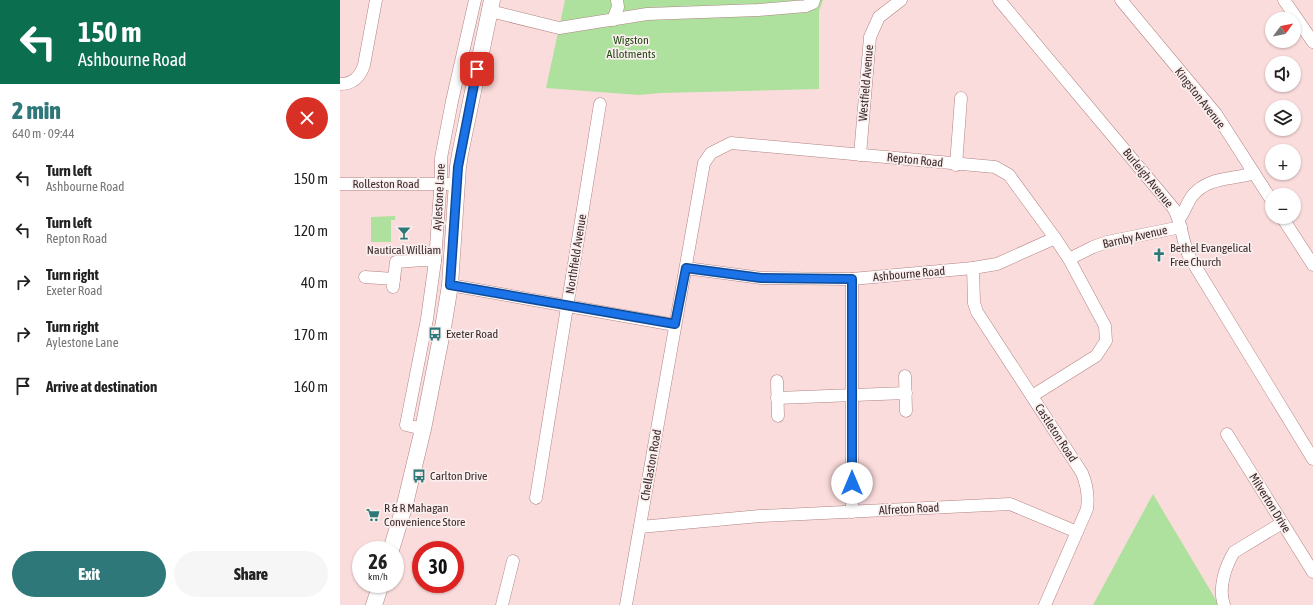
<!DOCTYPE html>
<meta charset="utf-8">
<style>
body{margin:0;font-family:"Asap Condensed",sans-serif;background:#f6f6f6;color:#222;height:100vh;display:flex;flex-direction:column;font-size:15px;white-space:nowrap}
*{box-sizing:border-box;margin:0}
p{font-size:13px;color:#767676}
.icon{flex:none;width:22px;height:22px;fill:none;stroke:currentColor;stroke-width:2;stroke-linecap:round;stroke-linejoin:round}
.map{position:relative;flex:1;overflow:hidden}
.side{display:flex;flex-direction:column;background:#fff;width:340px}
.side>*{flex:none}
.hud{background:#0b6e4f;color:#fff;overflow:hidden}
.needle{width:26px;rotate:58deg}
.buttons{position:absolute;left:925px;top:12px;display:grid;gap:8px}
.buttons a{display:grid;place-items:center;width:36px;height:36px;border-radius:50%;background:#fff;box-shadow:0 1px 3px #0004;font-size:20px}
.speed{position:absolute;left:12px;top:541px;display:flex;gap:8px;font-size:20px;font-weight:700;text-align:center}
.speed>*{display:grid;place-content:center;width:52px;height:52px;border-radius:50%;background:#fff;box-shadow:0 1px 3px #0004;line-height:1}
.speed small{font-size:10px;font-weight:400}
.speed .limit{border:6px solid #d22;background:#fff;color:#111}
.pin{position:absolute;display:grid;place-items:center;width:34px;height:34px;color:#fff;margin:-17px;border-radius:8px;box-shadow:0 2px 6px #0006}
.me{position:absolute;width:44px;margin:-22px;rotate:0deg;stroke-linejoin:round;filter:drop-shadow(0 0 3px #0008)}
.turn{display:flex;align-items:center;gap:14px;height:84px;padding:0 12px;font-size:18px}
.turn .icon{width:52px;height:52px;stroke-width:2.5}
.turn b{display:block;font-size:28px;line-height:34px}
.round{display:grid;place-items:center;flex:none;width:42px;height:42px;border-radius:21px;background:#f6f6f6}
.headline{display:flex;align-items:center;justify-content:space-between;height:68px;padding:0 12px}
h1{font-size:24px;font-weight:800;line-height:30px;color:#2e787a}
.primary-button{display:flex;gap:8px;margin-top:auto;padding:8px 12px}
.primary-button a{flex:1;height:46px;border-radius:24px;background:#2e787a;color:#fff;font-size:16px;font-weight:800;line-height:46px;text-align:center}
.primary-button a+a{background:#f6f6f6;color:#222}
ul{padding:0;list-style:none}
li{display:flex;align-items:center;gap:12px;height:52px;padding:0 12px}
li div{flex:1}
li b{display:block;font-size:15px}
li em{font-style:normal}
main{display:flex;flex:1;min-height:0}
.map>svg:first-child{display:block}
.green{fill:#aee19d}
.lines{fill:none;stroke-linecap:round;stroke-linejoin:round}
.minor-casing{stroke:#b18383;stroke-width:13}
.major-casing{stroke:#b18383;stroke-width:17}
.minor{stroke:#fff;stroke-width:12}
.major{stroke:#fff;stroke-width:16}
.route-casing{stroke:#114b97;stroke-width:10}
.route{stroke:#1a73e8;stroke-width:7}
.labels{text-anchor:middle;stroke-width:3.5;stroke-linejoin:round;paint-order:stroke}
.park-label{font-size:12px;fill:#234914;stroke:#f9efee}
.street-label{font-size:12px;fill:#3e2a2b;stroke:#f9efee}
.poi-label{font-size:12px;fill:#3e2a2b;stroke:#f9efee;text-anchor:start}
</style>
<main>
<section class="side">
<div class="hud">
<div class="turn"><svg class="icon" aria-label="left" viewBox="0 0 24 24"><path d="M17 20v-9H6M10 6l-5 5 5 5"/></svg><div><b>150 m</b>Ashbourne Road</div></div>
</div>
<div class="headline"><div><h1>2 min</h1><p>640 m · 09:44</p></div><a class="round" style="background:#d93025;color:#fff"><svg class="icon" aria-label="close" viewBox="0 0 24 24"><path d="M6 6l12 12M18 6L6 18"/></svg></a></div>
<ul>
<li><svg class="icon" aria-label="left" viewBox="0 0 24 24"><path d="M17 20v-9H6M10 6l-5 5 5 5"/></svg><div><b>Turn left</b><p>Ashbourne Road</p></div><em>150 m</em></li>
<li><svg class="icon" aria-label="left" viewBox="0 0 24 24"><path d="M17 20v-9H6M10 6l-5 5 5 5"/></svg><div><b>Turn left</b><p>Repton Road</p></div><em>120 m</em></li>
<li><svg class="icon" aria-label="right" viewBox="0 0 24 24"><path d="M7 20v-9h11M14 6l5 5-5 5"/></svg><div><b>Turn right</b><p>Exeter Road</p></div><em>40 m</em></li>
<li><svg class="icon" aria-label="right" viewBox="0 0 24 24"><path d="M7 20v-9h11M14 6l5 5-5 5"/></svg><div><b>Turn right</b><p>Aylestone Lane</p></div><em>170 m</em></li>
<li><svg class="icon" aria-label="arrive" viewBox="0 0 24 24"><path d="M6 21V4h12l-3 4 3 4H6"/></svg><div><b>Arrive at destination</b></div><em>160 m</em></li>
</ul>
<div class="primary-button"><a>Exit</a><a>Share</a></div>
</section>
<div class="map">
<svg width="973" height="605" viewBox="0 0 973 605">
<rect width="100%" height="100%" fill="#fbdcdc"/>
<g class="green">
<polygon points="225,0 483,0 479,11 479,89 321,93 299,95 206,88"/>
<polygon points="55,216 55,220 51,220 51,242 31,242 31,217"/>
<polygon points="813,494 879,605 753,605"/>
</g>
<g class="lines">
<g class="minor-casing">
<g id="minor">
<path d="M659,0L834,209C842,224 842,241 849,256L973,459"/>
<polyline points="781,0 876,114 932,201"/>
<polyline points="944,0 973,42"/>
<polyline points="150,11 219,28 307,14 418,10 466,6 473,3 474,0"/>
<polyline points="273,20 278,7 277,0"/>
<path d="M0,84C13,84 20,77 24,65L36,0"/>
<polyline points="520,155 530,37 539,17 561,0"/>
<polyline points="616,165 621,98"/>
<polyline points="0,184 117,184"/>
<polyline points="942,217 973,265"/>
<path d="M839,219C845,212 847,202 853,195C869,176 893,180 914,173"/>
<polyline points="729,259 753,247 767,242 841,227"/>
<polyline points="346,268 421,278 512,279 633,268 657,264 715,238"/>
<path d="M633,268L634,303L637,312L742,473C747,485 749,495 747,509L705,605"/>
<polyline points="25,277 54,279"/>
<polyline points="512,279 512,512"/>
<polyline points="110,285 335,325"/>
<polyline points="53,287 56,262 83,260 95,261"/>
<polyline points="565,376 566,411"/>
<polyline points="437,381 438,416"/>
<polyline points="437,398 566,393"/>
<polyline points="83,429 66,425 87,319 95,261 101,177 101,158 112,101 135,0"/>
<polyline points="887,434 973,572"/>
<polyline points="196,498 260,104"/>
<polyline points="300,527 420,516 670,504 737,532"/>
<polyline points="162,605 173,561"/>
<polyline points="286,605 364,163 371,153 391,143 655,167 669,175 715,238 729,259 765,326 766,341 756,356 692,396"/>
<path d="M884,605C878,589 885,567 894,552L942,523"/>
</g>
</g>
<g class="major-casing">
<g id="major">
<polyline points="51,550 65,504 83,429 104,322 110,285 118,167 120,154 152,0"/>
<polyline points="34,605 41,584"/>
</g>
</g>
<use href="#minor" class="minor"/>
<use href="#major" class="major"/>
</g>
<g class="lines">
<g class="route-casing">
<polyline id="route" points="137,69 118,167 110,285 335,324 346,268 421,278 512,279 512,483"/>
</g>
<use href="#route" class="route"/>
</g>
<defs>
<g id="bar-bare" transform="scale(1.08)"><path d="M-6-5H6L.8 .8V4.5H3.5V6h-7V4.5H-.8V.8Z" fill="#2e787a" stroke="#f9efee" stroke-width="2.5" paint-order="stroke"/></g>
<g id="church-bare" transform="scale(1.08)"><path d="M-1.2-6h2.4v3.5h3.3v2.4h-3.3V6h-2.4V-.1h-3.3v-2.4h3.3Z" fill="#2e787a" stroke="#f9efee" stroke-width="2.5" paint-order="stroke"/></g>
<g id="bus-bare" transform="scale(1.08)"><path d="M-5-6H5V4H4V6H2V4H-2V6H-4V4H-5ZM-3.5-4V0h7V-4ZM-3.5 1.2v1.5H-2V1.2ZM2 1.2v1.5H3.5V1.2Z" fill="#2e787a" stroke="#f9efee" stroke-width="2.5" paint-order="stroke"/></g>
<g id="supermarket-bare" transform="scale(1.08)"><path d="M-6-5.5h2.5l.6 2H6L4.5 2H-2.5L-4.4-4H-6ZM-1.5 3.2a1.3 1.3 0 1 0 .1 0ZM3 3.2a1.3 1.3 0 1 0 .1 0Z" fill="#2e787a" stroke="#f9efee" stroke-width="2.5" paint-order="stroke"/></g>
</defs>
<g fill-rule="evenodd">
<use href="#bar-bare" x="64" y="233"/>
<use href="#church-bare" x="819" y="255"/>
<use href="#bus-bare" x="95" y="334"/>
<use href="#bus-bare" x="79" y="476"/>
<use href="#supermarket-bare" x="33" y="515"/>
</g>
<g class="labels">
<g class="park-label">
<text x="291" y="44">Wigston<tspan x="291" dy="14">Allotments</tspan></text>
</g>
<g class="street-label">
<text transform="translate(526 83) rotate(-85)" y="4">Westfield Avenue</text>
<text transform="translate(860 98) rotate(52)" y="4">Kingston Avenue</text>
<text transform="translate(575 160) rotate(6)" y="4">Repton Road</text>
<text transform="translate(808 178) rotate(51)" y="4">Burleigh Avenue</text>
<text x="46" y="188">Rolleston Road</text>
<text transform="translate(99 197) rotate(-87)" y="4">Aylestone Lane</text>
<text transform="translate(795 237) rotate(-13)" y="4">Barnby Avenue</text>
<text transform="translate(236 254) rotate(-81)" y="4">Northfield Avenue</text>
<text transform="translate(569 274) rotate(-5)" y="4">Ashbourne Road</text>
<text transform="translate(716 433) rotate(57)" y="4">Castleton Road</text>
<text transform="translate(311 465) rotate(-80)" y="4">Chellaston Road</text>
<text transform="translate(930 503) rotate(58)" y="4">Milverton Drive</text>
<text transform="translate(569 509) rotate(-3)" y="4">Alfreton Road</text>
</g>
<g class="poi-label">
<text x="830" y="252">Bethel Evangelical<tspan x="830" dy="14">Free Church</tspan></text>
<text x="64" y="254" text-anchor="middle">Nautical William</text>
<text x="106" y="338">Exeter Road</text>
<text x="90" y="480">Carlton Drive</text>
<text x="44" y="512">R &amp; R Mahagan<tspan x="44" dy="14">Convenience Store</tspan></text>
</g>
</g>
</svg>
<div class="buttons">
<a><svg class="needle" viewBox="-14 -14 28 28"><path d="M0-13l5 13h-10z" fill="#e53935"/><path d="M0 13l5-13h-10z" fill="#767676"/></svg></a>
<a><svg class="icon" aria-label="sound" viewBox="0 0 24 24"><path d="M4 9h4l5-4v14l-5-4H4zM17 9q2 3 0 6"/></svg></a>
<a><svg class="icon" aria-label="layers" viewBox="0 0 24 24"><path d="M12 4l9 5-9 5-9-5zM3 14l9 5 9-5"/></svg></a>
<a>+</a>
<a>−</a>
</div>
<div class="speed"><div>26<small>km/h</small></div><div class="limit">30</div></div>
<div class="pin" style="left:137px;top:69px;background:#d93025"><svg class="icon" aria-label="arrive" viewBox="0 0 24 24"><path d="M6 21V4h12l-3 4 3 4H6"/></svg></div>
<svg class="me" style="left:512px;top:483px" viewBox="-20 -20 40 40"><circle r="19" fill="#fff"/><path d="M0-13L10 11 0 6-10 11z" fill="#1a73e8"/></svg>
</div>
</main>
